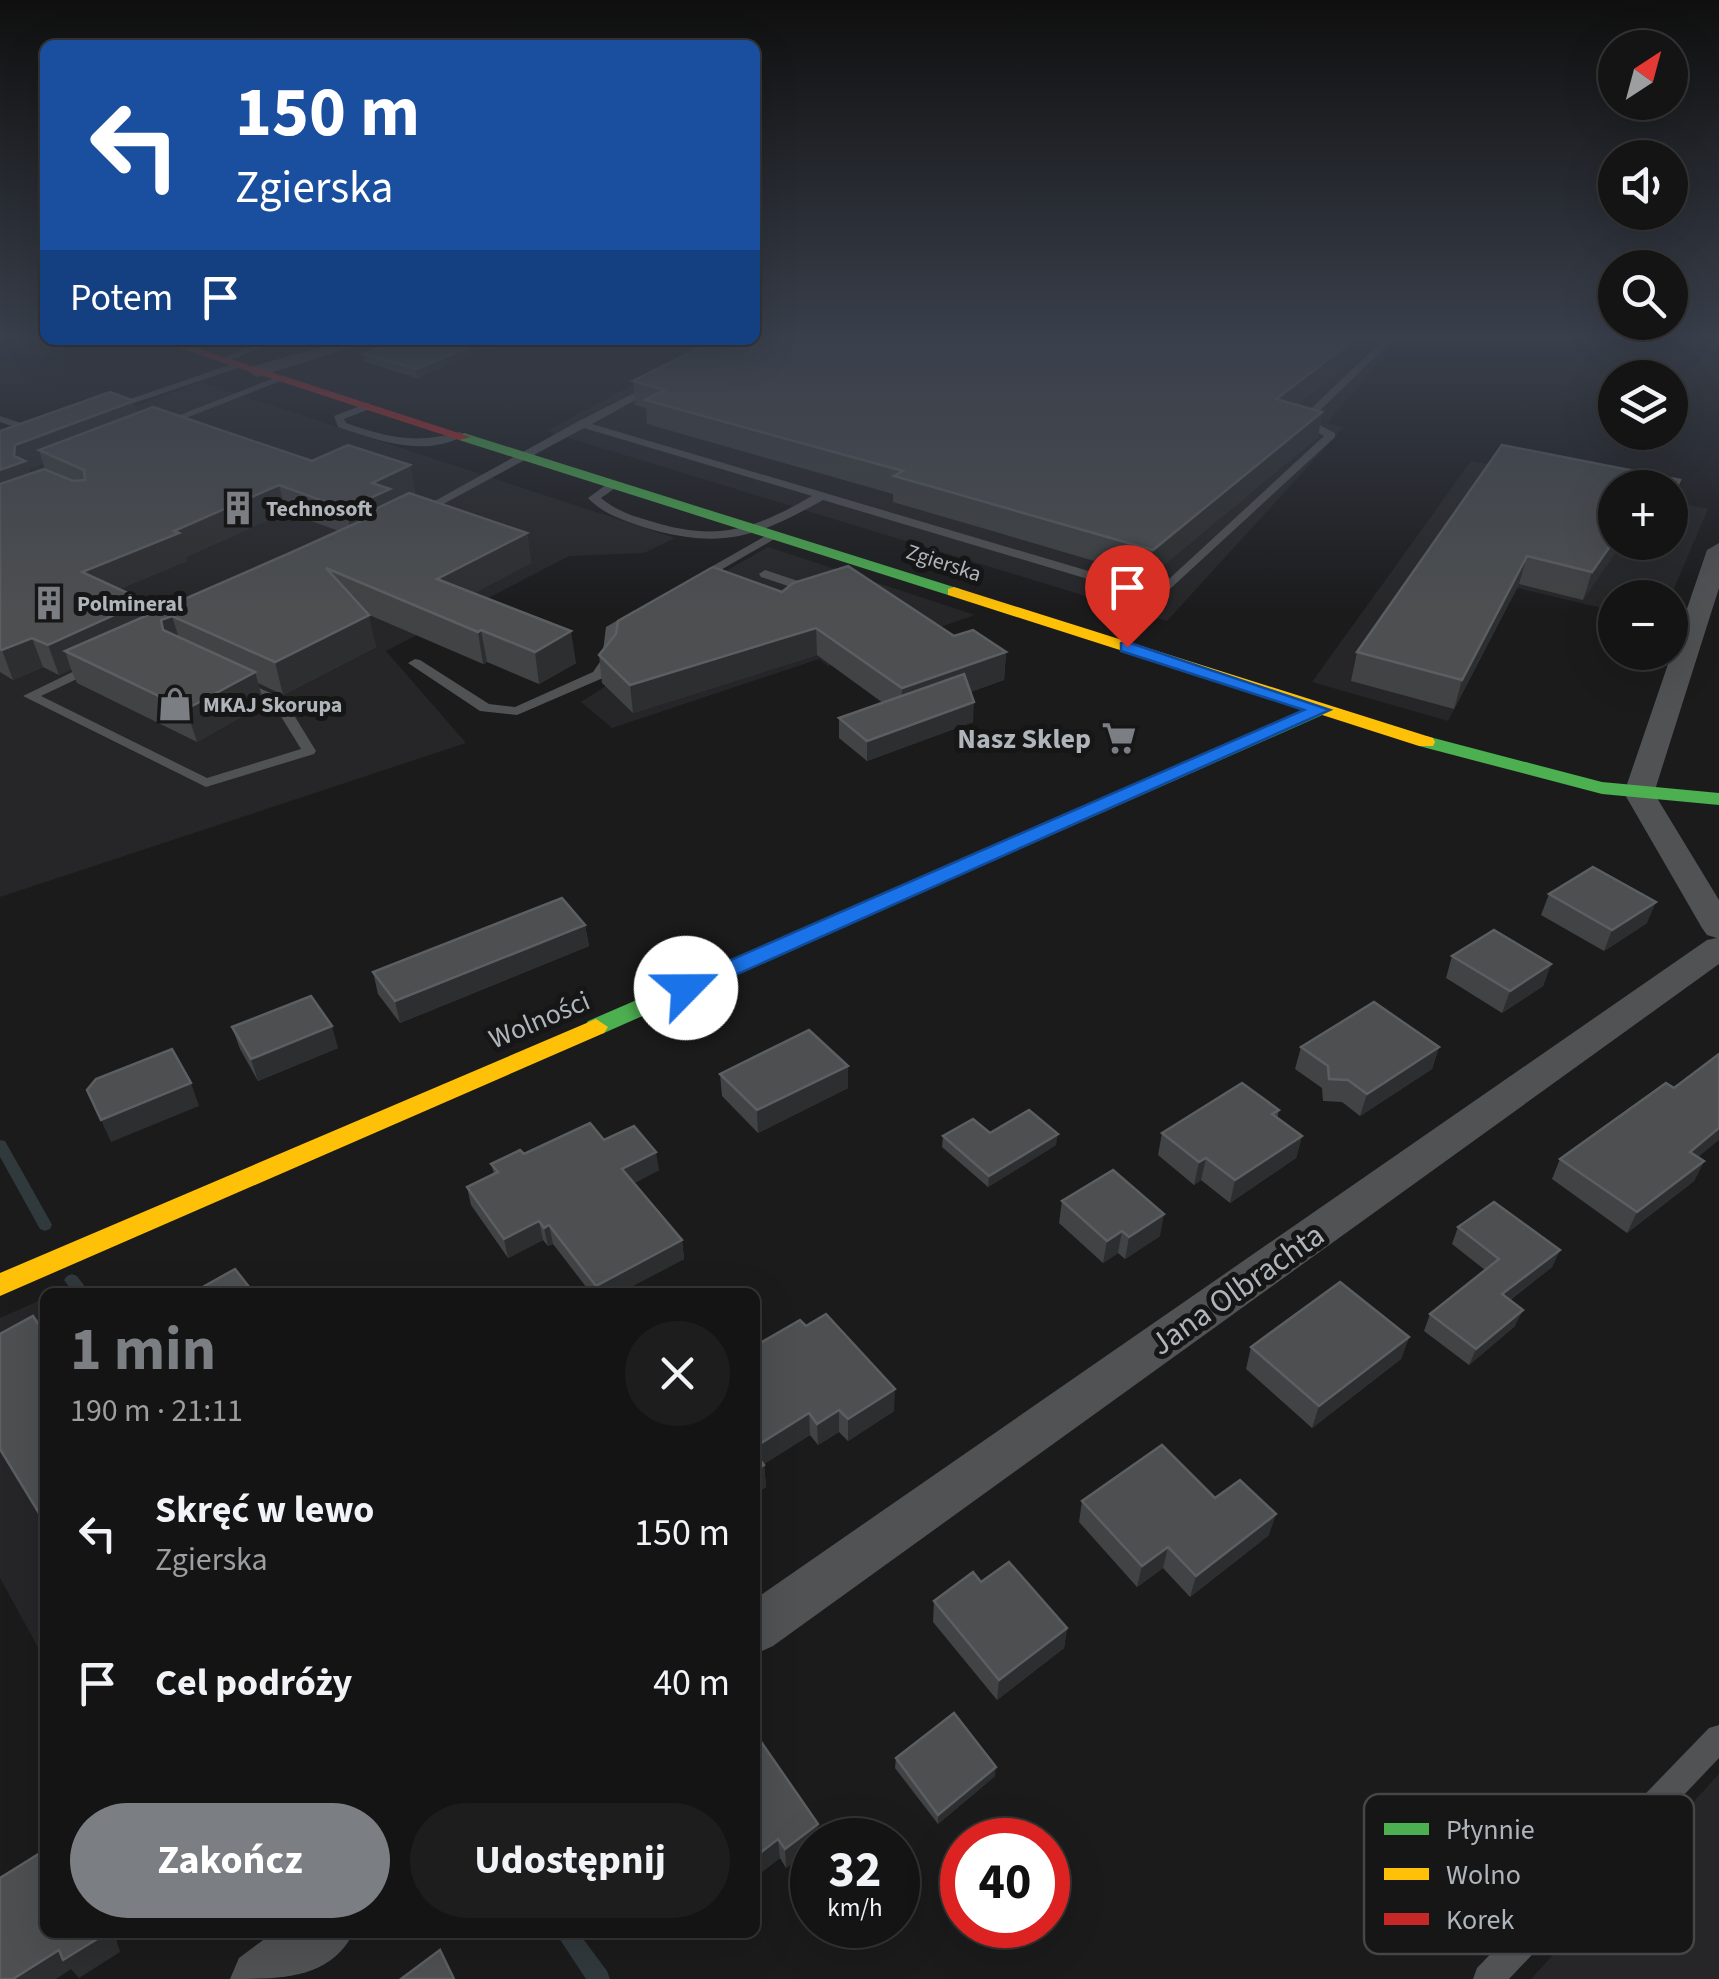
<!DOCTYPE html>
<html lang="pl">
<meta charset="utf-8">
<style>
body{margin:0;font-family:"Source Sans 3",sans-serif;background:#1d1d1e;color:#f1f3f6;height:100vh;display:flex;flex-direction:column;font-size:38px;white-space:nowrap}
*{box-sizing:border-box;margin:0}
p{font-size:32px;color:#9d9ea0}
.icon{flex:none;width:55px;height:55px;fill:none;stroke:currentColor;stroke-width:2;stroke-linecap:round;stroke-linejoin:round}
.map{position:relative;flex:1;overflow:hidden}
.drawer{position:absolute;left:40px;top:1288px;width:720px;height:650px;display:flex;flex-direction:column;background:#141415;border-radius:15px;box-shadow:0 10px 40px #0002,0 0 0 2px #333334}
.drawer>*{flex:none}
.guide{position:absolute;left:40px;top:40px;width:720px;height:305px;border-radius:15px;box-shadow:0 10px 40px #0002,0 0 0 2px #333334;background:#1a4fa0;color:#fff;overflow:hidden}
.needle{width:65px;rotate:36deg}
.controls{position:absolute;left:1598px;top:30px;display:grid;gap:20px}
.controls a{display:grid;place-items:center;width:90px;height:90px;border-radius:50%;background:#141415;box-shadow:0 10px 40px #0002,0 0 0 2px #333334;font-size:50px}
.speed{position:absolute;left:790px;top:1818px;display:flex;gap:20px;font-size:50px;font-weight:700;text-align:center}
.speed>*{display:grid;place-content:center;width:130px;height:130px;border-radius:50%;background:#141415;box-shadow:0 10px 40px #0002,0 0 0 2px #333334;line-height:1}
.speed small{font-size:25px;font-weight:400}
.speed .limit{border:15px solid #d22;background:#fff;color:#111}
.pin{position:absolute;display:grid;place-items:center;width:85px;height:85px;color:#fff;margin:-102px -42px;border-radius:50% 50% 50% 0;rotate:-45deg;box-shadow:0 0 10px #0007}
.pin .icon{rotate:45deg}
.me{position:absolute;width:110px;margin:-55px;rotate:67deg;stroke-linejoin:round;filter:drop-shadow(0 0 8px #0008)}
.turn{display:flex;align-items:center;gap:35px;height:210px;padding:0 30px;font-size:45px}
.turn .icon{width:130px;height:130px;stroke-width:2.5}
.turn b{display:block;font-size:70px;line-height:85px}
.then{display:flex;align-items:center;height:95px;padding:0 30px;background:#0003;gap:20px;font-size:38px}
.round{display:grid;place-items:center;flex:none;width:105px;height:105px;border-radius:52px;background:#1d1d1e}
.headline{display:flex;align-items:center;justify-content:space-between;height:170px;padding:0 30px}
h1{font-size:60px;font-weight:700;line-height:75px;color:#7b7f83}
.cta{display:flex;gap:20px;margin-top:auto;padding:20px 30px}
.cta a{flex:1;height:115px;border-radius:60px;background:#7b7f83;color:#fff;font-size:40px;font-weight:700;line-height:115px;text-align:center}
.cta a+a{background:#1d1d1e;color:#f1f3f6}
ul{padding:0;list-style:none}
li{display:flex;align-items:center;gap:30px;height:150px;padding:0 30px}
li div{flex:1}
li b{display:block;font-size:38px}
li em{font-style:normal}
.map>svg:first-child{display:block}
.built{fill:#262628}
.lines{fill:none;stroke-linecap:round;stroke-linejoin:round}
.stream{fill:#30393c;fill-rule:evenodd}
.lane{fill:#515254;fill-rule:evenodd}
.street{fill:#515254;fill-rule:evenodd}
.fast{fill:#4caf50;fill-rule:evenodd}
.slow{fill:#ffc107;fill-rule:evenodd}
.jam{fill:#c62828;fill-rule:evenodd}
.wall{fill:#414344;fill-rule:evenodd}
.shaded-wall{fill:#2d2e2f}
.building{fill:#4d4f51;stroke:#5c5f61;stroke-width:2.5}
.route{fill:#1a73e8;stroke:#114b97;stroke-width:2.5}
.labels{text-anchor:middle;stroke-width:10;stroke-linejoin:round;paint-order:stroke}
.far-poi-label{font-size:22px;font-weight:bold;fill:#afb5ba;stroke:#161617;text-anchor:start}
.far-street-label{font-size:22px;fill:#afb5ba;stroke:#161617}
.poi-label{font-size:28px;font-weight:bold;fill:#afb5ba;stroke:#161617;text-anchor:end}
.street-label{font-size:28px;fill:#afb5ba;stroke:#161617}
.near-street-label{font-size:32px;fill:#afb5ba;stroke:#161617}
.key{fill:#161617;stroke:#444648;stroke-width:2.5}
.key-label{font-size:28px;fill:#afb5ba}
</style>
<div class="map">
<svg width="1719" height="1979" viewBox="0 0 1719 1979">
<rect width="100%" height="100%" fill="#1b1b1c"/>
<g class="built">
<polygon points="0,334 45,334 45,340 81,344 38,359 15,351 0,356"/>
<polygon points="755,334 1403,334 1327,423 1344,427 1167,621 546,431 717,340 755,340"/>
<polygon points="200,382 675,538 644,553 569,556 386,651 466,743 0,897 0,458"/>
<polygon points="1471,461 1615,490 1615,542 1670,542 1670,501 1708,509 1670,598 1615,598 1615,611 1517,588 1448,721 1312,682"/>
<polygon points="768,547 975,615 828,666 819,659 612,728 581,702 626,673 646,616"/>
<polygon points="45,1298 45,1660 0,1578 0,1318"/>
<polygon points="1719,1774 1719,1979 1531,1979"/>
</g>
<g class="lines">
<g class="stream">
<polygon points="0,1140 5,1141 50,1221 52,1225 50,1229 45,1231 40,1229 0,1157"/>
<polygon points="72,1274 77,1276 89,1292 73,1292 64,1280 67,1276"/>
<polygon points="555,1932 578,1932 607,1971 610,1979 586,1979"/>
</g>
<g class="lane">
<polygon points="0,334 12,334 0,340"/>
<path d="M1389,334H1399L1310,420L1335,433V437L1158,600L823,500C755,538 720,550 643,527C623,520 603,514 588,498L610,482H618V486L601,498C615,510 632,516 650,521C717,542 753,530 812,496L584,428L423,515L413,513L577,422L656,382L661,385L659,387L592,424L1156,591L1324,436L1298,421Z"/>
<polygon points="266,340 279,340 226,362 218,360"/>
<polygon points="238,362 243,365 241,367 113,410 104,408"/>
<polygon points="277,377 285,379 163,427 154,425"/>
<path d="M368,403L373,406L372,408L344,419L346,423C390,438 414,444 460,432L465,435C425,458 379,441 338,427L334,416Z"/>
<polygon points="0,416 41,430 42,432 37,435 0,422"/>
<polygon points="774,531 778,533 778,537 700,582 690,579"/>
<polygon points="765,570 816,587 818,590 812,594 761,577 759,574"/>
<polygon points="635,610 641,614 618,629 616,659 603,678 517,715 480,711 408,663 415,659 420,660 489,704 515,707 593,672 602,659 606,627"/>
<polygon points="93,662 98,663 98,669 41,696 207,778 301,749 274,705 236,687 236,681 241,680 284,699 316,751 314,754 206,787 23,696"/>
<polygon points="1719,1725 1719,1758 1509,1979 1473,1979 1477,1968 1709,1728"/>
</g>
<g class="street">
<polygon points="346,340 376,340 257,377 247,371 250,367"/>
<polygon points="1719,543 1719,588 1654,793 1719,900 1719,964 773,1646 755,1654 755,1599 1707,940 1717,938 1707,935 1702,928 1624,793 1707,550"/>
<path d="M274,1932H354C330,1979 283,1979 230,1979L239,1958Z"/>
</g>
<g class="fast">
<polygon points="464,433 960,589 962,592 948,595 459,440 457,437"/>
<polygon points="1321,704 1330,709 1327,713 604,1033 596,1035 584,1027 588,1021"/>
<polygon points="1426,736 1602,782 1719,793 1719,805 1602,794 1419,746 1419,738"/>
</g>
<g class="slow">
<polygon points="954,587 1433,738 1435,742 1433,746 1419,746 948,595 948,589"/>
<polygon points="596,1019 608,1027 604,1033 0,1296 0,1273"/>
</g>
<polygon class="jam" points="154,340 172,340 471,437 459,440"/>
</g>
<g class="wall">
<polygon points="1001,334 1379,334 1378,339 1368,349 1296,405 1322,412 1318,437 1149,577 893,502 893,494 647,424 646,408 635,405 633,381"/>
<polygon points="400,340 504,340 504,341 417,378 365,362 363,354"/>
<path d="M137,413L312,461L410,465L415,492L411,494L527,533L531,563L474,593L576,663L539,684L487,662L483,664L367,614L376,647L283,695L258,683L264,704L197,742L77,683L71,669L59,675L43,667L13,680L0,672V431ZM43,463L45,469L30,474L28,469ZM286,512L339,531L150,615L119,589L187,561L186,557Z"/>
<polygon points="1502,445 1615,542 1583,600 1519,584 1454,709 1351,681 1357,652"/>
<polygon points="782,592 954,636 1006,652 1004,680 970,692 973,722 867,761 839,738 839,718 883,703 817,655 633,713 602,683 599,655"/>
<polygon points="1549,894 1647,923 1604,951 1541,915"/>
<polygon points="585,925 589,946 400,1023 378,994 373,972"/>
<polygon points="1452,956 1551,964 1543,986 1502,1013 1446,978"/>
<polygon points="232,1027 338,1048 258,1081 240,1049"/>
<polygon points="1301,1047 1439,1047 1432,1069 1360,1116 1342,1102 1323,1101 1322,1088 1295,1069"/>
<polygon points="848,1066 848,1088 758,1133 722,1096 720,1074"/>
<polygon points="1279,1110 1277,1118 1302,1136 1296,1158 1230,1203 1201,1180 1194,1185 1158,1155 1162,1133"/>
<polygon points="990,1133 1056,1145 988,1187 942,1147 943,1136"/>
<polygon points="604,1140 659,1170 634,1183 682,1240 684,1259 621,1292 590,1292 553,1244 548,1246 543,1240 508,1258 471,1205 467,1187 494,1174 491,1164"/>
<polygon points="1698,1157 1704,1161 1694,1181 1627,1233 1552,1179 1560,1159"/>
<polygon points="1062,1201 1160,1236 1125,1259 1118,1253 1103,1263 1059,1223"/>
<polygon points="1458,1227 1560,1250 1552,1267 1510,1300 1515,1326 1469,1365 1424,1331 1430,1314 1485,1270 1452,1244"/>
<polygon points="1409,1337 1401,1359 1312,1428 1246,1369 1251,1347"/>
<polygon points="755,1346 894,1411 848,1441 839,1432 818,1445 810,1435 764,1464 766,1487 755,1494"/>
<polygon points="1215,1498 1269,1535 1190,1597 1163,1568 1137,1587 1079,1522 1082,1501"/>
<polygon points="981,1582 1067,1628 1064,1648 997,1700 933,1622 934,1601"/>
<polygon points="755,1733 818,1824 819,1840 812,1840 812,1848 786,1868 780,1858 755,1877"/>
<polygon points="896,1758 995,1776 938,1824 895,1768"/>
</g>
<g class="shaded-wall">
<polygon points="1362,334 1379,334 1378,339 1368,349 1272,423 1276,399"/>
<polygon points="486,340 504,341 417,378 416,369"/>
<polygon points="134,401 141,425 39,450 43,463 28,469 34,487 0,499 0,470 14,456 15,445"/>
<polygon points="1322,412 1318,437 1149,577 1153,550"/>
<polygon points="410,465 415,492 393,502 372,516 365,514 368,528 352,536 346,509 372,483"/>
<polygon points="279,485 286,512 186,557 187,561 92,600 82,572"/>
<polygon points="527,533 531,563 443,610 437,579"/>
<polygon points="1615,539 1615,542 1623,542 1583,600 1592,572"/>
<polygon points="1527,556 1519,584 1454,709 1462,680"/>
<polygon points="145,601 154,630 65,651 71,669 59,675 48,645"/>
<polygon points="369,615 376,647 283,695 275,662"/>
<polygon points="172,616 182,648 173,661 161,620"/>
<polygon points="816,628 817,655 633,713 630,685"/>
<polygon points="481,630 487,662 483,664 478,632"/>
<polygon points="571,631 576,663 539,684 535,652"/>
<polygon points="32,638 43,667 13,680 2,650"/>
<polygon points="1006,652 1004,680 901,716 902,688"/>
<polygon points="255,672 264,704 197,742 186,709"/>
<polygon points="974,702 973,722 867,761 867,741"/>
<polygon points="1656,902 1647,923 1604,951 1612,930"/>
<polygon points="585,925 589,946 400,1023 395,1001"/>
<polygon points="1551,964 1543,986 1502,1013 1510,991"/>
<polygon points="332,1026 338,1048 258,1081 251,1059"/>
<polygon points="1439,1047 1432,1069 1360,1116 1367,1094"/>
<polygon points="848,1066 848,1088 758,1133 757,1110"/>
<polygon points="191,1083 199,1106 111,1142 101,1120"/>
<polygon points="1719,1128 1719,1140 1680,1172 1690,1152"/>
<polygon points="1058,1134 1056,1145 988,1187 989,1176"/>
<polygon points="1302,1136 1296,1158 1230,1203 1235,1180"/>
<polygon points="656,1152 659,1170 625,1187 622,1169"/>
<polygon points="1206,1158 1201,1180 1194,1185 1199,1162"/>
<polygon points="1704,1161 1694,1181 1627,1233 1637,1212"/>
<polygon points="1164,1214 1160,1236 1125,1259 1129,1237"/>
<polygon points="539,1221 543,1240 508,1258 504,1239"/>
<polygon points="549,1225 553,1244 548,1246 544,1228"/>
<polygon points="1122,1231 1118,1253 1103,1263 1107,1241"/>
<polygon points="682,1240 684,1259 621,1292 597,1292 596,1286"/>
<polygon points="1560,1250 1552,1267 1495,1311 1502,1294"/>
<polygon points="1523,1310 1515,1326 1469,1365 1476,1349"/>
<polygon points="1409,1337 1401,1359 1312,1428 1319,1406"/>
<polygon points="895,1389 894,1411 848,1441 848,1419"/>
<polygon points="839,1410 839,1432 818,1445 817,1424"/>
<polygon points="809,1413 810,1435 755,1470 755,1447"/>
<polygon points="764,1465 766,1487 755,1494 755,1471"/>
<polygon points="1276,1514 1269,1535 1190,1597 1196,1576"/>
<polygon points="1168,1547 1163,1568 1137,1587 1142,1566"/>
<polygon points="1067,1628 1064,1648 997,1700 999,1680"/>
<polygon points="996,1767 995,1776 938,1824 938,1815"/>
<polygon points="818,1824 819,1840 812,1840 812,1848 786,1868 785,1849"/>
<polygon points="778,1839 780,1858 755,1877 755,1857"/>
<polygon points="105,1932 114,1932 120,1952 79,1978 71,1969 56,1979 13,1979 59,1950"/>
</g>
<g class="building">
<polygon points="755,334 1000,335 1362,334 1276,399 1322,412 1153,550 894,476 903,471 645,400 665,390 633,381 715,340 755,340"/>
<polygon points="400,340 486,340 416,369 363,354"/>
<polygon points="110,392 134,401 15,445 14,456 25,461 0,470 0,431"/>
<polygon points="153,407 312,461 348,445 410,465 372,483 390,489 346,509 279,485 174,531 179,533 82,572 145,601 48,645 32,638 2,650 0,649 0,484 44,469 73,481 85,480 84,470 39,450"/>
<polygon points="1502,445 1680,480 1670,501 1670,488 1615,488 1615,539 1592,572 1527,556 1462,680 1357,652"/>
<polygon points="409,493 527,533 437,579 571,631 535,652 481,630 478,632 326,568 369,615 275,662 172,616 161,620 163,630 255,672 186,709 65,651 290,553 372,516 365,514"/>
<polygon points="848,566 954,636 973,630 1006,652 902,688 816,628 630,685 599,655 616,634 618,621 713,567 782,592 793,583"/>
<polygon points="964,674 974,702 867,741 839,718"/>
<polygon points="1593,867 1656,902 1612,930 1549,894"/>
<polygon points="562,898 585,925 395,1001 373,972"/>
<polygon points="1494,930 1551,964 1510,991 1452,956"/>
<polygon points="311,996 332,1026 251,1059 232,1027"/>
<polygon points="1374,1002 1439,1047 1367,1094 1348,1080 1329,1079 1328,1066 1301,1047"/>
<polygon points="809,1030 848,1066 757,1110 720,1074"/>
<polygon points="172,1049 191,1083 101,1120 87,1090 96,1079"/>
<polygon points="1719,1054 1719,1128 1690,1152 1704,1161 1637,1212 1560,1159 1666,1083 1674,1088"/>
<polygon points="1242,1083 1279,1110 1272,1114 1302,1136 1235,1180 1206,1158 1199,1162 1162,1133"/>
<polygon points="1029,1110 1058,1134 989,1176 943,1136 973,1119 990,1133"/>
<polygon points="590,1123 604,1140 634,1126 656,1152 622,1169 682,1240 596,1286 549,1225 544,1228 539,1221 504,1239 467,1187 498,1172 491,1164 520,1150 524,1154"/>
<polygon points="1113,1170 1164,1214 1129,1237 1122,1231 1107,1241 1062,1201"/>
<polygon points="1494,1202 1560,1250 1502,1294 1523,1310 1476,1349 1430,1314 1499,1259 1458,1227"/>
<polygon points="235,1269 253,1292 194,1292"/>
<polygon points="1340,1282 1409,1337 1319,1406 1251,1347"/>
<polygon points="826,1314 895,1389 848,1419 839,1410 817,1424 809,1413 755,1447 755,1346 800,1320 806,1326"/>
<polygon points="33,1316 45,1334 45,1523 0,1449 0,1334"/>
<polygon points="1162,1445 1215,1498 1240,1480 1276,1514 1196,1576 1168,1547 1142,1566 1082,1501"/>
<polygon points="755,1454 764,1465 755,1471"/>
<polygon points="1009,1562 1067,1628 999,1680 934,1601 973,1572 981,1582"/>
<polygon points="954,1713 996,1767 938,1815 896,1758"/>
<polygon points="755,1733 818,1824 785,1849 778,1839 755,1857"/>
<polygon points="45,1850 45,1932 105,1932 105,1934 63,1960 59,1950 13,1979 0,1979 0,1878"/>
<polygon points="440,1950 454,1979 401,1979"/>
</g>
<linearGradient id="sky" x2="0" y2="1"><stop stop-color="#0f0f0f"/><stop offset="0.55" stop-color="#393f4b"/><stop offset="1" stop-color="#393f4b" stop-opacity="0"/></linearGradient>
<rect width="1719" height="612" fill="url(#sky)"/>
<polygon class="route" points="1127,642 1330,710 695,993 678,993 675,988 678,983 1304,710 1121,651 1121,643"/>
<defs>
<g id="building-bare" transform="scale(2.7)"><path d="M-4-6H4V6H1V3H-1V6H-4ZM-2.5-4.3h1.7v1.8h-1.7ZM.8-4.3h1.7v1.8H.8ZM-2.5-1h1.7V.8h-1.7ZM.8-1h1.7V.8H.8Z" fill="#7b7f83" stroke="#161617" stroke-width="2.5" paint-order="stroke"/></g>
<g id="shop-bare" transform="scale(2.7)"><path d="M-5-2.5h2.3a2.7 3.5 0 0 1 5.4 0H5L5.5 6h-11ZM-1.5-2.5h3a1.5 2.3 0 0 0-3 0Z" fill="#7b7f83" stroke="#161617" stroke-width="2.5" paint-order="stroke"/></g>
<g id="supermarket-bare" transform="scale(2.7)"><path d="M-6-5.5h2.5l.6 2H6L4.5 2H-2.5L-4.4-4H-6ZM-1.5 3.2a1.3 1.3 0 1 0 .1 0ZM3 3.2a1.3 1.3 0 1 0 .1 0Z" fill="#7b7f83" stroke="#161617" stroke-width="2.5" paint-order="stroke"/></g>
</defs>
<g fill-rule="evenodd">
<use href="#building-bare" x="238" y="508"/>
<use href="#building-bare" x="49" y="603"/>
<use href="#shop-bare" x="175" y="704"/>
<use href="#supermarket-bare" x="1119" y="738"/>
</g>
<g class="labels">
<g class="far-poi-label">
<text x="266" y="516">Technosoft</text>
<text x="77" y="611">Polmineral</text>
<text x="203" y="712">MKAJ Skorupa</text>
</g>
<g class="far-street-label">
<text transform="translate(944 562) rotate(18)" y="8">Zgierska</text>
</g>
<g class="poi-label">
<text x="1091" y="748">Nasz Sklep</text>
</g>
<g class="street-label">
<text transform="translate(539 1019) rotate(-23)" y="10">Wolności</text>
</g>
<g class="near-street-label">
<text transform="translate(1237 1289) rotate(-35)" y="11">Jana Olbrachta</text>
</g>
</g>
<rect x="1364" y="1794" width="330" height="160" rx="15" class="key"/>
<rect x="1384" y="1823" width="45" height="12" fill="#4caf50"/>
<rect x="1384" y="1868" width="45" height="12" fill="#ffc107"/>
<rect x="1384" y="1913" width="45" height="12" fill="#c62828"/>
<g class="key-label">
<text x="1446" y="1839">Płynnie</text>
<text x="1446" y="1884">Wolno</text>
<text x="1446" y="1929">Korek</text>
</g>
</svg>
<div class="controls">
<a><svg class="needle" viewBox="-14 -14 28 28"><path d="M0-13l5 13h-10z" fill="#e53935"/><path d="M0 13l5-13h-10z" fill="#9d9ea0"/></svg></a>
<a><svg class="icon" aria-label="sound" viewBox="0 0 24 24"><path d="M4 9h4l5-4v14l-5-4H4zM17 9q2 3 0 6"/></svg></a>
<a><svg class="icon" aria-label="search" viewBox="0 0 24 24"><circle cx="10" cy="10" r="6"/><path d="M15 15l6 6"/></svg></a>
<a><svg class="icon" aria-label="layers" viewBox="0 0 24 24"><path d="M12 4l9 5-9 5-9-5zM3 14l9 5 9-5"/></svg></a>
<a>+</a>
<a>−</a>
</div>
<div class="speed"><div>32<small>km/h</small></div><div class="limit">40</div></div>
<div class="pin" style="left:1127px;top:647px;background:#d93025"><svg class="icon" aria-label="arrive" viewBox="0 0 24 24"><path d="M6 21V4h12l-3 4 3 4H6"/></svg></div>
<svg class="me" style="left:686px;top:988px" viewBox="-20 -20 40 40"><circle r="19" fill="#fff"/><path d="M0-13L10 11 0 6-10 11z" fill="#1a73e8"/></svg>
<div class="guide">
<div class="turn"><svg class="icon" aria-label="left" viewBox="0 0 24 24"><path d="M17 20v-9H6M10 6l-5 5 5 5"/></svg><div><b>150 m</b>Zgierska</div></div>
<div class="then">Potem<svg class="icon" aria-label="arrive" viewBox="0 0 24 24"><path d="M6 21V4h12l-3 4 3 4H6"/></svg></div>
</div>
<section class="drawer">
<div class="headline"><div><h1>1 min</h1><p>190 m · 21:11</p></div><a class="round"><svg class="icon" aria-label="close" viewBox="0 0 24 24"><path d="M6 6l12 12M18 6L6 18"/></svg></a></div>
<ul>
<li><svg class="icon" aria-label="left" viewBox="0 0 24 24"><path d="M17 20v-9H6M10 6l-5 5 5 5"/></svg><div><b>Skręć w lewo</b><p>Zgierska</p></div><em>150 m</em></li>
<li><svg class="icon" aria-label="arrive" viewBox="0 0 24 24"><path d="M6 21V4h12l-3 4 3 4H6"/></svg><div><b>Cel podróży</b></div><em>40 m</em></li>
</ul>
<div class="cta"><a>Zakończ</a><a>Udostępnij</a></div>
</section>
</div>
